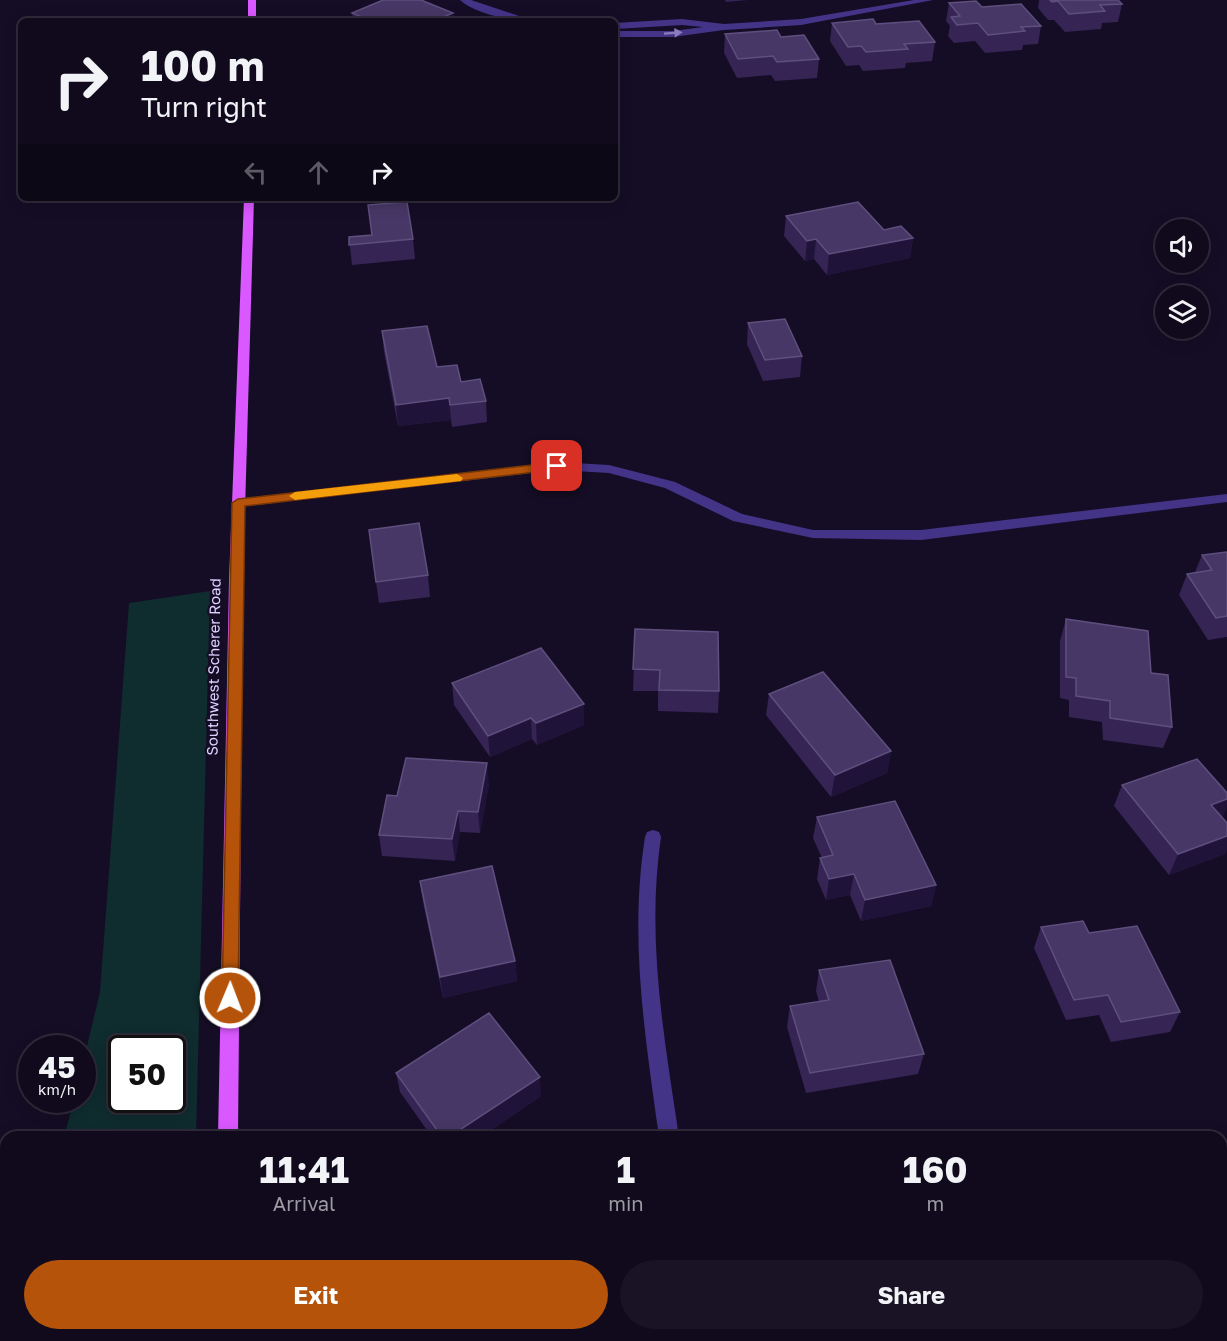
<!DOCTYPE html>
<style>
body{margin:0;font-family:"Golos Text",sans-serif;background:#191325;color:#f1f3f6;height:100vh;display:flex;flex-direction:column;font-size:22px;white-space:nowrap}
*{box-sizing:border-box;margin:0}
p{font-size:20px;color:#9c9aa3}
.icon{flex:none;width:33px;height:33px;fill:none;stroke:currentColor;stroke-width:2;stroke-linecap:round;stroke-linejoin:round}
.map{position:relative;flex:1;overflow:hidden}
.panel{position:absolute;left:0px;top:1131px;width:1227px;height:210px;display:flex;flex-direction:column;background:#100a1c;border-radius:18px 18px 0 0;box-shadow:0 3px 15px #0003,0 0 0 2px #302b3b}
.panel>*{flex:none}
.banner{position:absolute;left:18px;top:18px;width:600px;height:183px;border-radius:9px;box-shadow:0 3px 15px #0003,0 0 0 2px #302b3b;background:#100a1c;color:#f1f3f6;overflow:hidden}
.fabs{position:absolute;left:1155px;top:219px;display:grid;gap:12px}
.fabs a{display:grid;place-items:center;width:54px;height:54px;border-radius:50%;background:#100a1c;box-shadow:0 3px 15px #0003,0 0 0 2px #302b3b;font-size:30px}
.speed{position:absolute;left:18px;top:1035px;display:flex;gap:12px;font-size:30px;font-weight:700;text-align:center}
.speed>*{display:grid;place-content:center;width:78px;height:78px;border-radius:50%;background:#100a1c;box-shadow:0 3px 15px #0003,0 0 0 2px #302b3b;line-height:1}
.speed small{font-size:15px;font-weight:400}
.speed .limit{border:3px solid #111;border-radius:9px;background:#fff;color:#111}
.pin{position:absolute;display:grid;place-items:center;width:51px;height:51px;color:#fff;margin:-26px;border-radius:12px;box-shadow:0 3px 9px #0006}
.me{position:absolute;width:66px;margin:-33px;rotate:1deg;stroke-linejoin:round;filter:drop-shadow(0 0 4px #0008)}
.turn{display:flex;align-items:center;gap:21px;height:126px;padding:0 24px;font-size:27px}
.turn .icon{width:78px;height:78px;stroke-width:2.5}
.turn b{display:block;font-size:42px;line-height:51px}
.lanes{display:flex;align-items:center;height:57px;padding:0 24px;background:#0003;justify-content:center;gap:30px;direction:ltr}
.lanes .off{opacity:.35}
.eta{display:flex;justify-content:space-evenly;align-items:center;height:102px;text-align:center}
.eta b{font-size:36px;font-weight:700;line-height:42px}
.action{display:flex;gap:12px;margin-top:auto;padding:12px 24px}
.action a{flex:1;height:69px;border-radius:36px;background:#b45309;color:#fff;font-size:24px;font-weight:700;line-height:69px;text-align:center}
.action a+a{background:#191325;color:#f1f3f6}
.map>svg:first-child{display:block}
.green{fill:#0f2c2f;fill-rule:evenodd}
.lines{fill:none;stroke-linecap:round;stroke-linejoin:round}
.minor{fill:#443488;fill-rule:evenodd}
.major{fill:#da58ff;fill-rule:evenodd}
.wall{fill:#352454}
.shaded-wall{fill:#201339}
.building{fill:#473766;stroke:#5e4f7e;stroke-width:1.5}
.oneway{fill:#897bbe}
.route{fill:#b45309;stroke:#753606;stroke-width:1.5}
.slow{fill:#f59e0b}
.labels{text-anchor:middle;stroke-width:4.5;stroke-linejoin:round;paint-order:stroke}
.street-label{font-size:15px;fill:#ddd1ff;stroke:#150d25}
</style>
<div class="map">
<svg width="1227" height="1341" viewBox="0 0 1227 1341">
<rect width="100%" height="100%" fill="#150d25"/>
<g class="green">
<path d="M210,591L196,1137H64L74,1100H82L83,1063L100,992L129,603ZM122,1048H172V1100H122Z"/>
<polygon points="37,1335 190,1335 190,1341 38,1341"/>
</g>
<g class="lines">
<g class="minor">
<path d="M460,0H471L534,21C512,21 477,15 460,0Z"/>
<polygon points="914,0 933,0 801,25 724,30 673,37 615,37 615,31 673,31 703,27 682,25 615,29 615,23 682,19 724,24 801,19"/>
<polygon points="557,462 609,465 675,482 742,514 813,530 921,530 1227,494 1227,502 921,540 813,538 733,521 665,488 609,473 557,470 238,507 231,503 238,499"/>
<path d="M653,830L659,832L661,837C646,939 664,1036 679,1137H659C645,1036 629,938 645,837L647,832Z"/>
<polygon points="1227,1144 1227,1162 1221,1163 1221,1145"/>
</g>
<g class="major">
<rect x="248" y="0" width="8" height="21"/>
<polygon points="244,198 254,198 243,580 238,1137 218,1137 229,580"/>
<rect x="214" y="1335" width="22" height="6"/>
</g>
</g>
<g class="wall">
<polygon points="725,0 748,0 726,2"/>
<polygon points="1039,0 1118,0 1122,4 1118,22 1102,23 1101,29 1065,32 1054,20 1048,20 1038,8"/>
<polygon points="949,3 982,7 1041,26 1038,44 1023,45 1022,50 985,53 975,41 954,43 948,36 950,26 946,21"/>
<polygon points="352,13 453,13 454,21 353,21"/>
<polygon points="832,23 876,24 935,42 932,61 906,63 905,68 863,71 859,65 846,66 830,41"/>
<polygon points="725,34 781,37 819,59 817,78 775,81 771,75 737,78 724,53"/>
<polygon points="786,216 884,230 913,238 910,258 827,275 814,259 805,261 784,236"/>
<polygon points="372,235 413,239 415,259 352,265 349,237"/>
<polygon points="748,323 802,356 800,377 763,381 747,344"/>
<polygon points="382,331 437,367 461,382 486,401 487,422 452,427 451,420 398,426 384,352"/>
<polygon points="1227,553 1227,637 1208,640 1179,595 1187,574 1195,572 1202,555"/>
<polygon points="428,575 430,597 379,603 376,582"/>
<polygon points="1066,619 1151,673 1172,727 1163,748 1103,740 1102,722 1069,717 1069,700 1060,698 1060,641"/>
<polygon points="635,629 719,691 718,713 658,711 658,691 633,691"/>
<polygon points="452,683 584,704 584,725 537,745 532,739 490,757 454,705"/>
<polygon points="769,694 891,751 887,773 831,797 766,715"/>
<polygon points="489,784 480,833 460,832 455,861 382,856 379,835"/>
<polygon points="1122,785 1225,854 1169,875 1114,806"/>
<polygon points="817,817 936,885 931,906 861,921 850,895 826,900 817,879 820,858 822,858 813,838"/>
<polygon points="420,881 515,961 517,981 443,998 423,902"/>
<polygon points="1041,927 1089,933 1180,1012 1170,1032 1111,1042 1099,1015 1066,1020 1034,948"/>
<polygon points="819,970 924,1054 918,1074 806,1093 787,1027 790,1006 819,1002 816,991"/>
<polygon points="396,1073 541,1096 481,1137 432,1137 400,1092"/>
<polygon points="1194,1335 1221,1335 1227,1341 1190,1341"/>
</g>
<g class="shaded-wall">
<polygon points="453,13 454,21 434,21"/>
<polygon points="913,238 910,258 827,275 829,254"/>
<polygon points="816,239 814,259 805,261 807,241"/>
<polygon points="449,398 451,420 398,426 396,405"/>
<polygon points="584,704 584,725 537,745 536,723"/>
<polygon points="531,718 532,739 490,757 488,736"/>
<polygon points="891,751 887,773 831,797 835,775"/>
<polygon points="487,763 489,784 480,833 478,812"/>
<polygon points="1227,799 1227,807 1222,819 1211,805"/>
<polygon points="458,811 460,832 455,861 452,839"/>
<polygon points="1227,836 1227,851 1225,854 1169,875 1178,854"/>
<polygon points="854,874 850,895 826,900 829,879"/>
<polygon points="936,885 931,906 861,921 865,900"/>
<polygon points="515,961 517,981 443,998 440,977"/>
<polygon points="540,1077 541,1096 481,1137 449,1137"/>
</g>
<g class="building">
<polygon points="383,0 421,0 453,13 434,21 371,21 352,13"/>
<polygon points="1050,0 1118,0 1122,4 1100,5 1105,11 1069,14 1058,1 1052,2"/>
<polygon points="976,1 982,7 1021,4 1041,26 1021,27 1025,31 988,35 978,23 957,25 951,17 960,16 949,3"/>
<polygon points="873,19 876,24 919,21 935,42 904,44 908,49 866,52 861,46 848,47 832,23"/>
<polygon points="777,30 781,37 804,35 819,59 777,62 773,56 738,59 725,34"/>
<polygon points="407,202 413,239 349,245 349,237 372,235 368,205"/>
<polygon points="858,202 884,230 901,226 913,238 829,254 816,239 807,241 786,216"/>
<polygon points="785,319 802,356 765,360 748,323"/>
<polygon points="427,326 437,367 457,365 461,382 480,379 486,401 450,405 449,398 396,405 382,331"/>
<polygon points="419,523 428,575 376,582 369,530"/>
<polygon points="1227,552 1227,616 1216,618 1187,574 1212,570 1202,555"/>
<polygon points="1066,619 1148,631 1151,673 1168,675 1172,727 1110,718 1110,701 1076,696 1076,678 1066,677"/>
<polygon points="635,629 718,632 719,691 659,690 660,670 633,669"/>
<polygon points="541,648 584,704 536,723 531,718 488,736 452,683"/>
<polygon points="823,672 891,751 835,775 769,694"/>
<polygon points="406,758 487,763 478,812 458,811 452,839 379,835 387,795 397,796"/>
<polygon points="1197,759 1227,793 1227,799 1211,805 1227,823 1227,836 1178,854 1122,785"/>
<polygon points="895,801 936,885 865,900 854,874 829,879 820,858 833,855 817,817"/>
<polygon points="492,866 515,961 440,977 420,881"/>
<polygon points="1083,921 1089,933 1137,926 1180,1012 1121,1022 1108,995 1074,1000 1041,927"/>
<polygon points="890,960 924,1054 810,1073 790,1006 829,1000 819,970"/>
<polygon points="489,1013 540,1077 449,1137 442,1137 396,1073"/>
<polygon points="1227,1314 1227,1341 1217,1341 1214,1335 1221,1335 1221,1315"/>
<polygon points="1006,1335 1121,1335 1123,1340 1141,1335 1155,1335 1158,1341 995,1341 994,1338"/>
</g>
<defs><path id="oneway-solid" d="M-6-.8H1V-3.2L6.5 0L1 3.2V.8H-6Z" transform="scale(1.5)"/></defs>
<use class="oneway" href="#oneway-solid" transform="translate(673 33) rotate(-4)"/>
<polygon class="route" points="557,462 563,466 561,469 245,506 238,998 236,1003 230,1005 224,1003 222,998 232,503 238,499"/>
<polygon class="slow" points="457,474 463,478 461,481 295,500 289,496 295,492"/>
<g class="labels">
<g class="street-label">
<text transform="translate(214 667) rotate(-89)" y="5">Southwest Scherer Road</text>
</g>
</g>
</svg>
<div class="fabs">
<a><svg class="icon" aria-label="sound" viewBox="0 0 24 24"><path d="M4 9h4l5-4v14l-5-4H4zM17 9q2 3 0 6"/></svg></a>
<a><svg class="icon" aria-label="layers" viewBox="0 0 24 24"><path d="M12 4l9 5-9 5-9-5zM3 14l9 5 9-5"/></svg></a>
</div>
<div class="speed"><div>45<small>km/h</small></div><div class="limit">50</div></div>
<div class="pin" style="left:557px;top:466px;background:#d93025"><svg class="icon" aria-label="arrive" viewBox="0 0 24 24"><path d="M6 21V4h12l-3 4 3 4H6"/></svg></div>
<svg class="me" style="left:230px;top:998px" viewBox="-20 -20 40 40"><circle r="17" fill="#b45309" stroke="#fff" stroke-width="3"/><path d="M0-11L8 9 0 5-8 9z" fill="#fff"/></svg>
<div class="banner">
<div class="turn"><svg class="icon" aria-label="right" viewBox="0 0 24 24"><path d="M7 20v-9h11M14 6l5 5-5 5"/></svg><div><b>100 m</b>Turn right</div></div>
<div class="lanes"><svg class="icon off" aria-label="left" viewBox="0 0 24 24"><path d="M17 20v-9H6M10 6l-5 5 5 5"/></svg><svg class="icon off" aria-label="ahead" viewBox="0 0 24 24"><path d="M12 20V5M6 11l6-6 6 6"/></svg><svg class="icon" aria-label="right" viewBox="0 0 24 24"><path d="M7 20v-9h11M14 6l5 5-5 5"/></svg></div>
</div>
<section class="panel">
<div class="eta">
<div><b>11:41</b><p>Arrival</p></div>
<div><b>1</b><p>min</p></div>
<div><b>160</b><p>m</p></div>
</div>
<div class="action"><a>Exit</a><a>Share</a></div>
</section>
</div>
